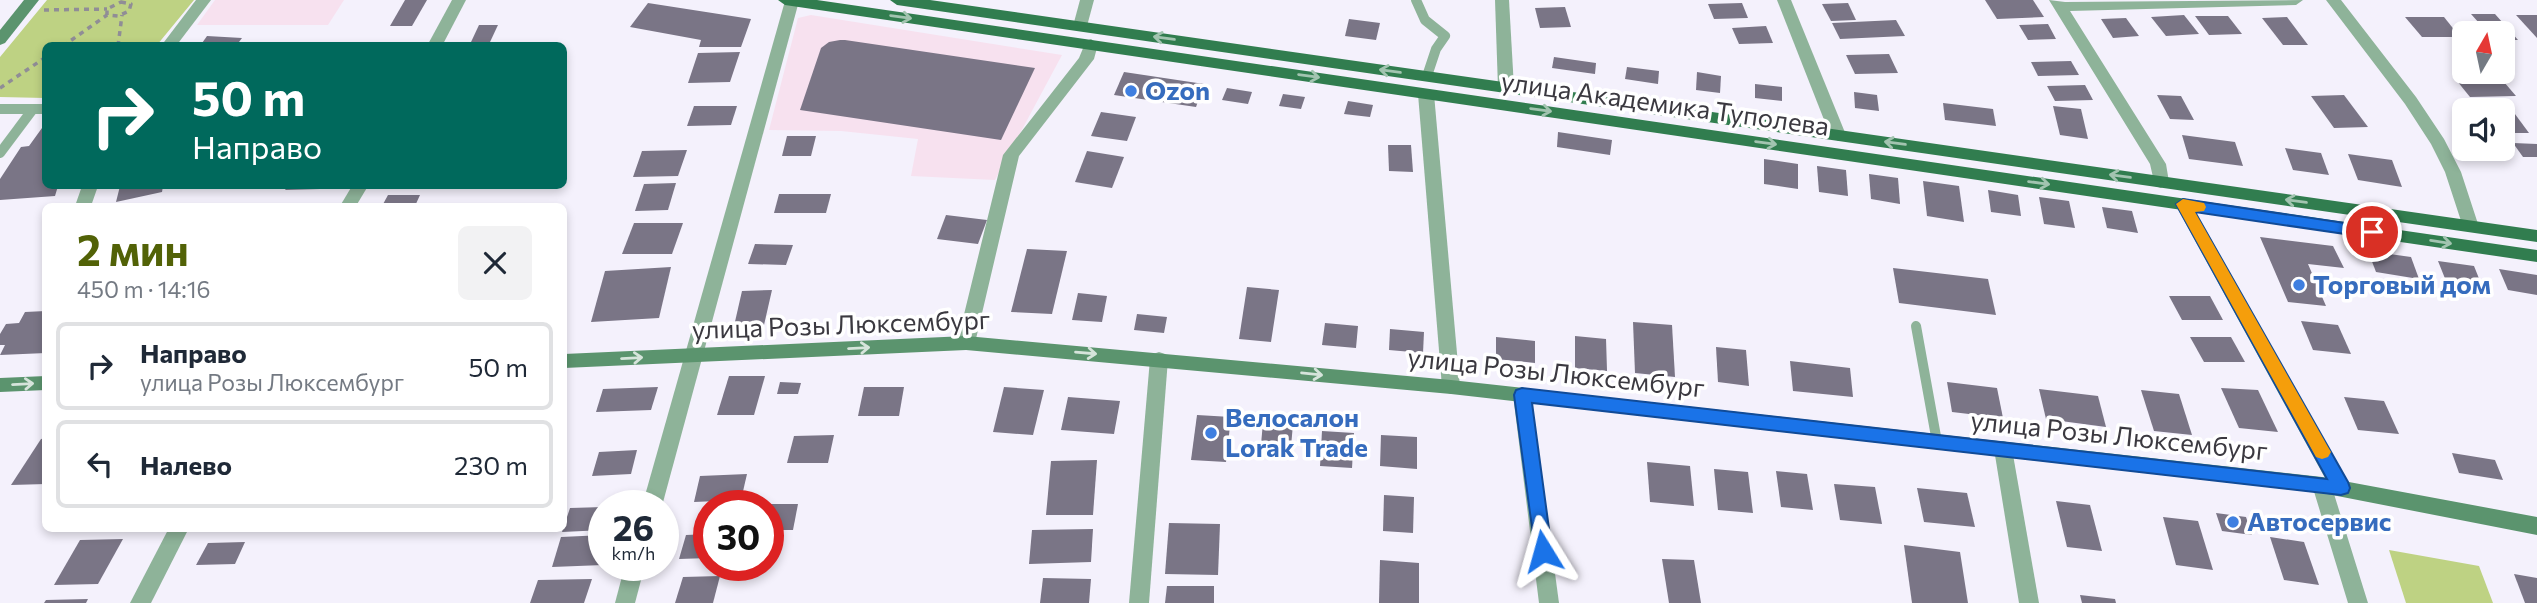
<!DOCTYPE html>
<html lang="ru">
<meta charset="utf-8">
<style>
body{margin:0;font-family:Commissioner,sans-serif;background:#f2f2f3;color:#1f2937;height:100vh;display:flex;flex-direction:column;font-size:26px;white-space:nowrap}
*{box-sizing:border-box;margin:0}
p{font-size:23px;color:#747a83}
.icon{flex:none;width:38px;height:38px;fill:none;stroke:currentColor;stroke-width:2;stroke-linecap:round;stroke-linejoin:round}
.map{position:relative;flex:1;overflow:hidden}
.sheet{position:absolute;left:42px;top:203px;width:525px;height:329px;display:flex;flex-direction:column;background:#fff;border-radius:10px;box-shadow:0 4px 10px #0003}
.sheet>*{flex:none}
.hud{position:absolute;left:42px;top:42px;width:525px;height:147px;border-radius:10px;box-shadow:0 4px 10px #0003;background:#00695c;color:#fff;overflow:hidden}
.needle{width:46px;rotate:9deg}
.buttons{position:absolute;left:2452px;top:21px;display:grid;gap:14px}
.buttons a{display:grid;place-items:center;width:63px;height:63px;border-radius:10px;background:#fff;box-shadow:0 4px 10px #0003;font-size:35px}
.speed{position:absolute;left:588px;top:490px;display:flex;gap:14px;font-size:35px;font-weight:700;text-align:center}
.speed>*{display:grid;place-content:center;width:91px;height:91px;border-radius:50%;background:#fff;box-shadow:0 4px 10px #0003;line-height:1}
.speed small{font-size:18px;font-weight:400}
.speed .limit{border:10px solid #d22;background:#fff;color:#111}
.pin{position:absolute;display:grid;place-items:center;width:60px;height:60px;color:#fff;margin:-30px;border:4px solid #fff;border-radius:50%;box-shadow:0 2px 7px #0007}
.me{position:absolute;width:77px;margin:-38px;rotate:352deg;stroke-linejoin:round;filter:drop-shadow(0 0 5px #0008)}
.turn{display:flex;align-items:center;gap:24px;height:147px;padding:0 35px;font-size:32px}
.turn .icon{width:91px;height:91px;stroke-width:2.5}
.turn b{display:block;font-size:49px;line-height:60px}
.round{display:grid;place-items:center;flex:none;width:74px;height:74px;border-radius:10px;background:#f2f2f3}
.overview{display:flex;align-items:center;justify-content:space-between;height:119px;padding:0 35px}
h1{font-size:42px;font-weight:700;line-height:52px;color:#526207}
ul{padding:0;list-style:none}
li{display:flex;align-items:center;gap:21px;height:88px;margin:0 14px 10px;padding:0 21px;border:4px solid #e0e1e3;border-radius:10px}
li div{flex:1}
li b{display:block;font-size:26px}
li em{font-style:normal}
.map>svg:first-child{display:block}
.commercial{fill:#f7e1ef}
.green{fill:#bed283}
.building{fill:#7a7586}
.lines{fill:none;stroke-linecap:round;stroke-linejoin:round}
.path{stroke:#908d96;stroke-width:3.5;stroke-dasharray:5 5;stroke-linecap:butt}
.lane{stroke:#8eb399;stroke-width:10}
.street{fill:#8eb399;fill-rule:evenodd}
.secondary{fill:#5b946e;fill-rule:evenodd}
.primary{fill:#317d4f;fill-rule:evenodd}
.oneway{stroke:#a2c4b0}
.oneway2{stroke:#d6e4db}
.route{fill:#1a73e8;stroke:#114b97;stroke-width:2}
.slow{fill:#f59e0b}
.shop-dot{fill:#3f7fe0;stroke:#fff;stroke-width:2.5}
.labels{text-anchor:middle;stroke-width:7;stroke-linejoin:round;paint-order:stroke}
.shop-label{font-size:26px;font-weight:bold;fill:#366cbe;stroke:#fff;text-anchor:start}
.street-label{font-size:26px;fill:#3b3940;stroke:#fff}
</style>
<div class="map">
<svg width="2537" height="603" viewBox="0 0 2537 603">
<rect width="100%" height="100%" fill="#f4f1fc"/>
<g class="commercial">
<polygon points="215,0 344,0 328,25 197,25"/>
<polygon points="811,15 1062,55 995,180 911,176 918,139 841,131 769,130 798,18"/>
</g>
<g class="green">
<polygon points="47,0 194,0 157,45 46,46 45,98 0,97 0,57"/>
<polygon points="2389,550 2479,566 2493,603 2406,603"/>
</g>
<g class="building">
<polygon points="405,0 427,0 412,26 390,26"/>
<polygon points="1985,0 2033,0 2044,17 1997,19"/>
<polygon points="648,3 751,19 741,47 699,47 701,40 630,27"/>
<polygon points="1742,3 1748,18 1714,19 1708,4"/>
<polygon points="1848,3 1856,20 1831,21 1822,4"/>
<polygon points="1565,7 1571,27 1540,28 1535,8"/>
<polygon points="2471,14 2495,14 2518,40 2502,40 2502,33 2488,33"/>
<polygon points="2184,15 2199,34 2166,36 2151,17"/>
<polygon points="2516,15 2537,15 2537,38"/>
<polygon points="2195,16 2228,16 2242,34 2209,35"/>
<polygon points="2287,17 2308,45 2283,45 2262,18"/>
<polygon points="2405,17 2444,17 2460,37 2422,37"/>
<polygon points="2126,18 2139,36 2113,38 2101,19"/>
<polygon points="1349,19 1380,23 1376,40 1345,36"/>
<polygon points="1896,20 1905,36 1840,39 1832,23"/>
<polygon points="2048,24 2056,39 2028,40 2019,25"/>
<polygon points="479,25 498,25 490,42 471,42"/>
<polygon points="1766,26 1773,43 1739,44 1732,28"/>
<polygon points="207,36 242,38 236,46 200,46"/>
<polygon points="840,40 845,40 1035,68 1001,140 800,110 821,48 829,42"/>
<polygon points="740,52 730,82 688,83 698,53"/>
<polygon points="1889,54 1898,73 1855,74 1846,55"/>
<polygon points="1554,57 1596,63 1595,74 1552,68"/>
<polygon points="2071,61 2079,75 2038,76 2031,62"/>
<polygon points="1627,67 1659,71 1658,84 1625,79"/>
<polygon points="1124,72 1204,84 1196,107 1114,95"/>
<polygon points="1697,72 1721,76 1720,93 1696,90"/>
<polygon points="2498,75 2516,96 2470,97 2453,76"/>
<polygon points="1755,84 1782,87 1782,101 1755,98"/>
<polygon points="2085,85 2093,100 2055,101 2047,86"/>
<polygon points="1227,88 1252,92 1248,104 1222,100"/>
<polygon points="1854,92 1877,95 1879,111 1855,108"/>
<polygon points="1283,94 1305,97 1301,109 1279,106"/>
<polygon points="2157,95 2181,96 2194,120 2170,119"/>
<polygon points="2344,95 2368,127 2334,128 2311,96"/>
<polygon points="1348,101 1373,105 1370,117 1344,114"/>
<polygon points="1943,103 1993,109 1996,126 1945,120"/>
<polygon points="694,106 737,106 731,125 687,126"/>
<polygon points="2053,106 2081,109 2088,139 2060,135"/>
<polygon points="2502,110 2512,110 2529,133 2503,133"/>
<polygon points="1101,112 1136,117 1127,141 1091,136"/>
<polygon points="42,128 46,128 46,186 58,186 55,196 0,200 0,179 21,147 29,146"/>
<polygon points="1558,132 1612,140 1610,155 1557,147"/>
<polygon points="2182,135 2235,142 2243,166 2189,159"/>
<polygon points="787,136 816,136 811,156 782,156"/>
<polygon points="2513,143 2537,144 2537,157 2523,157"/>
<polygon points="1388,145 1411,145 1413,172 1389,171"/>
<polygon points="2285,148 2321,153 2329,175 2293,170"/>
<polygon points="687,150 678,176 633,177 642,151"/>
<polygon points="1087,151 1124,157 1112,188 1075,182"/>
<polygon points="2348,154 2392,160 2402,187 2358,180"/>
<polygon points="1764,159 1798,164 1798,189 1764,184"/>
<polygon points="1817,166 1846,170 1848,196 1819,192"/>
<polygon points="1869,174 1898,178 1900,204 1871,199"/>
<polygon points="1923,181 1959,186 1964,222 1927,216"/>
<polygon points="676,183 668,210 635,211 644,184"/>
<polygon points="120,186 163,186 162,192 116,202"/>
<polygon points="288,186 322,186 320,189 285,190"/>
<polygon points="1988,190 2018,195 2021,216 1991,212"/>
<polygon points="779,194 831,194 826,213 774,213"/>
<polygon points="388,195 420,195 415,206 382,206"/>
<polygon points="2039,197 2069,201 2075,228 2044,224"/>
<polygon points="2102,207 2132,211 2138,233 2107,228"/>
<polygon points="946,215 987,220 978,244 937,239"/>
<polygon points="634,223 683,223 672,254 622,254"/>
<polygon points="2260,237 2333,246 2344,268 2308,264 2326,306 2288,302"/>
<polygon points="755,244 793,245 786,265 748,264"/>
<polygon points="1027,249 1067,251 1052,314 1011,312"/>
<polygon points="2368,251 2411,257 2419,279 2376,272"/>
<polygon points="2438,261 2474,266 2484,291 2448,286"/>
<polygon points="671,267 659,318 591,322 605,271"/>
<polygon points="1893,268 1988,279 1996,315 1899,303"/>
<polygon points="2499,269 2537,275 2537,295 2508,290"/>
<polygon points="1247,287 1279,290 1271,342 1239,339"/>
<polygon points="772,290 764,325 734,326 742,291"/>
<polygon points="1078,293 1107,296 1102,322 1072,320"/>
<polygon points="2169,296 2210,296 2223,320 2182,320"/>
<polygon points="46,311 46,353 0,355 5,345 0,345 0,334 6,324 19,323 25,312"/>
<polygon points="1137,314 1167,317 1164,333 1134,330"/>
<polygon points="2301,321 2338,325 2351,354 2313,350"/>
<polygon points="1633,322 1672,325 1675,377 1635,373"/>
<polygon points="1325,323 1358,326 1356,348 1322,345"/>
<polygon points="1390,329 1424,332 1423,353 1389,350"/>
<polygon points="1575,336 1606,339 1607,371 1575,368"/>
<polygon points="1496,337 1535,341 1535,363 1496,359"/>
<polygon points="2190,337 2231,337 2245,362 2204,362"/>
<polygon points="1716,347 1746,350 1749,386 1718,382"/>
<polygon points="1790,361 1850,368 1853,397 1793,391"/>
<polygon points="729,376 765,376 754,415 717,415"/>
<polygon points="780,382 801,383 798,394 777,394"/>
<polygon points="1947,382 1997,388 2003,418 1952,412"/>
<polygon points="658,387 651,410 596,412 603,389"/>
<polygon points="864,387 904,387 899,416 858,416"/>
<polygon points="1004,387 1044,390 1033,435 993,432"/>
<polygon points="2221,388 2258,390 2278,432 2239,428"/>
<polygon points="2039,389 2098,396 2106,427 2046,419"/>
<polygon points="2141,390 2179,394 2192,435 2154,431"/>
<polygon points="1068,397 1120,401 1114,434 1061,430"/>
<polygon points="2344,397 2384,401 2399,434 2358,430"/>
<polygon points="1197,415 1231,417 1226,462 1191,460"/>
<polygon points="1263,422 1293,424 1290,458 1260,456"/>
<polygon points="1322,431 1354,433 1352,468 1320,466"/>
<polygon points="834,435 828,463 787,463 794,436"/>
<polygon points="1381,435 1417,437 1417,469 1380,466"/>
<polygon points="46,438 46,484 11,485 41,439"/>
<polygon points="637,450 631,474 592,476 599,452"/>
<polygon points="2452,453 2495,460 2503,480 2459,473"/>
<polygon points="1097,460 1093,515 1046,515 1051,461"/>
<polygon points="1647,462 1690,466 1694,506 1650,502"/>
<polygon points="1714,469 1748,472 1753,513 1718,510"/>
<polygon points="1776,471 1807,474 1813,510 1781,507"/>
<polygon points="747,474 741,500 694,502 700,476"/>
<polygon points="1834,484 1875,487 1882,524 1840,520"/>
<polygon points="1917,488 1967,493 1975,527 1924,522"/>
<polygon points="1384,495 1414,497 1413,533 1383,531"/>
<polygon points="2056,501 2090,505 2102,551 2067,547"/>
<polygon points="768,504 798,504 793,530 768,530"/>
<polygon points="604,507 604,530 562,532 570,508"/>
<polygon points="2216,513 2246,517 2252,535 2222,531"/>
<polygon points="2163,517 2198,521 2213,570 2176,565"/>
<polygon points="1169,523 1220,524 1218,575 1165,574"/>
<polygon points="1093,529 1091,562 1029,564 1032,530"/>
<polygon points="709,534 709,558 679,559 686,535"/>
<polygon points="604,535 603,565 552,567 561,537"/>
<polygon points="2270,537 2304,542 2319,585 2284,580"/>
<polygon points="123,539 98,584 54,585 80,540"/>
<polygon points="245,542 235,564 196,565 208,543"/>
<polygon points="1904,545 1960,552 1968,603 1912,603"/>
<polygon points="1662,559 1694,560 1701,603 1669,603"/>
<polygon points="1380,560 1419,563 1419,603 1379,603"/>
<polygon points="2514,574 2537,578 2537,603 2525,603"/>
<polygon points="720,576 713,603 675,603 683,577"/>
<polygon points="1043,578 1091,579 1089,603 1040,603"/>
<polygon points="592,579 584,603 530,603 538,580"/>
<polygon points="1167,586 1214,586 1214,603 1165,603"/>
<polygon points="2080,595 2115,599 2116,603 2082,603"/>
<polygon points="88,599 86,603 44,603 46,600"/>
</g>
<g class="lines">
<g class="path">
<polygon points="121,2 131,4 129,11 118,16 107,15 107,9"/>
<polyline points="44,10 107,9"/>
<polyline points="63,46 107,15"/>
<polyline points="118,46 122,15"/>
<polyline points="0,88 46,57"/>
</g>
<g class="lane">
<polyline points="1416,0 1425,20 1445,36 1436,49 1427,76"/>
<polyline points="0,153 33,109"/>
<polyline points="1916,326 1937,442"/>
</g>
<g class="street">
<polygon points="196,0 211,0 176,46 161,46"/>
<polygon points="452,0 466,0 442,46 427,46"/>
<polygon points="1080,0 1094,0 1087,26 1080,31 1073,26"/>
<polygon points="1495,0 1509,0 1514,88 1506,93 1498,88"/>
<polygon points="1777,0 1791,0 1846,135 1844,139 1838,141 1830,135"/>
<polygon points="2049,0 2065,2 2303,0 2296,5 2070,11 2166,164 2169,182 2161,188 2155,186 2150,164"/>
<polygon points="2326,0 2341,0 2416,97 2444,139 2461,172 2479,227 2477,231 2465,231 2463,227 2445,172 2431,144 2405,104"/>
<polygon points="785,1 799,1 662,506 642,506"/>
<polygon points="1091,39 1098,44 1094,59 1019,156 975,343 972,348 960,348 957,343 1003,155 1079,58 1086,41"/>
<polygon points="1426,89 1434,94 1460,387 1457,392 1451,394 1445,392 1442,387 1418,94"/>
<rect x="0" y="104" width="46" height="10"/>
<polygon points="82,186 98,186 91,206 75,206"/>
<polygon points="352,186 368,186 356,206 340,206"/>
<polygon points="2183,198 2189,200 2351,488 2348,494 2341,496 2334,494 2368,603 2348,603 2312,485 2315,479 2325,478 2175,204"/>
<polygon points="1159,352 1165,354 1168,359 1149,603 1129,603 1150,359 1153,354"/>
<polygon points="1522,387 1529,390 1531,395 1559,603 1539,603 1513,395 1515,390"/>
<polygon points="2003,441 2010,443 2012,449 2039,603 2019,603 1994,449 1996,443"/>
<polygon points="169,528 189,528 151,603 130,603"/>
<polygon points="625,565 645,565 635,603 615,603"/>
</g>
<g class="secondary">
<polygon points="24,0 39,0 5,43 0,45 0,30"/>
<polygon points="966,336 1451,380 2322,477 2537,517 2537,535 2322,493 1451,394 966,350 564,368 564,354"/>
<polygon points="46,376 46,390 0,392 0,378"/>
</g>
<g class="primary">
<polygon points="778,0 817,0 2537,250 2537,262 785,5"/>
<polygon points="890,0 930,0 2537,230 2537,242 897,5"/>
</g>
</g>
<defs><path id="oneway-shaft" d="M-6 0H5M1.5-3L5.5 0L1.5 3" fill="none" stroke-width="1.6" stroke-linecap="round" stroke-linejoin="round" transform="scale(1.75)"/></defs>
<g class="oneway">
<use href="#oneway-shaft" transform="translate(901 17) rotate(8)"/>
<use href="#oneway-shaft" transform="translate(1164 38) rotate(-172)"/>
<use href="#oneway-shaft" transform="translate(1390 71) rotate(-172)"/>
<use href="#oneway-shaft" transform="translate(1309 76) rotate(8)"/>
<use href="#oneway-shaft" transform="translate(1541 110) rotate(8)"/>
<use href="#oneway-shaft" transform="translate(1766 143) rotate(8)"/>
<use href="#oneway-shaft" transform="translate(1895 143) rotate(-172)"/>
<use href="#oneway-shaft" transform="translate(2120 176) rotate(-172)"/>
<use href="#oneway-shaft" transform="translate(2039 183) rotate(8)"/>
<use href="#oneway-shaft" transform="translate(2296 201) rotate(-172)"/>
<use href="#oneway-shaft" transform="translate(2441 242) rotate(9)"/>
</g>
<g class="oneway2">
<use href="#oneway-shaft" transform="translate(859 348) rotate(-3)"/>
<use href="#oneway-shaft" transform="translate(1086 353) rotate(5)"/>
<use href="#oneway-shaft" transform="translate(632 358) rotate(-3)"/>
<use href="#oneway-shaft" transform="translate(1312 374) rotate(6)"/>
<use href="#oneway-shaft" transform="translate(23 384) rotate(-3)"/>
</g>
<polygon class="route" points="2183,199 2378,228 2380,232 2378,236 2372,238 2195,212 2348,482 2350,488 2348,493 2341,495 1532,403 1552,551 1549,557 1543,559 1536,557 1514,395 1516,390 1522,388 2327,479 2176,204"/>
<polygon class="slow" points="2183,199 2204,203 2206,207 2204,211 2195,212 2328,447 2331,452 2328,457 2322,459 2316,457 2176,204"/>
<g class="shop-dot">
<circle cx="1131" cy="91" r="7"/>
<circle cx="2299" cy="285" r="7"/>
<circle cx="1211" cy="433" r="7"/>
<circle cx="2233" cy="522" r="7"/>
</g>
<g class="labels">
<g class="shop-label">
<text x="1145" y="100">Ozon</text>
<text x="2313" y="294">Торговый дом</text>
<text x="1225" y="427">Велосалон<tspan x="1225" dy="30">Lorak Trade</tspan></text>
<text x="2247" y="531">Автосервис</text>
</g>
<g class="street-label">
<text transform="translate(1665 104) rotate(8)" y="9">улица Академика Туполева</text>
<text transform="translate(841 325) rotate(-2)" y="9">улица Розы Люксембург</text>
<text transform="translate(1556 373) rotate(6)" y="9">улица Розы Люксембург</text>
<text transform="translate(2119 436) rotate(6)" y="9">улица Розы Люксембург</text>
</g>
</g>
</svg>
<div class="buttons">
<a><svg class="needle" viewBox="-14 -14 28 28"><path d="M0-13l5 13h-10z" fill="#e53935"/><path d="M0 13l5-13h-10z" fill="#747a83"/></svg></a>
<a><svg class="icon" aria-label="sound" viewBox="0 0 24 24"><path d="M4 9h4l5-4v14l-5-4H4zM17 9q2 3 0 6"/></svg></a>
</div>
<div class="speed"><div>26<small>km/h</small></div><div class="limit">30</div></div>
<div class="pin" style="left:2372px;top:232px;background:#d93025"><svg class="icon" aria-label="arrive" viewBox="0 0 24 24"><path d="M6 21V4h12l-3 4 3 4H6"/></svg></div>
<svg class="me" style="left:1543px;top:551px" viewBox="-20 -20 40 40"><path d="M0-17L14 15 0 8-14 15z" fill="#1a73e8" stroke="#fff" stroke-width="4"/></svg>
<div class="hud">
<div class="turn"><svg class="icon" aria-label="right" viewBox="0 0 24 24"><path d="M7 20v-9h11M14 6l5 5-5 5"/></svg><div><b>50 m</b>Направо</div></div>
</div>
<section class="sheet">
<div class="overview"><div><h1>2 мин</h1><p>450 m · 14:16</p></div><a class="round"><svg class="icon" aria-label="close" viewBox="0 0 24 24"><path d="M6 6l12 12M18 6L6 18"/></svg></a></div>
<ul>
<li><svg class="icon" aria-label="right" viewBox="0 0 24 24"><path d="M7 20v-9h11M14 6l5 5-5 5"/></svg><div><b>Направо</b><p>улица Розы Люксембург</p></div><em>50 m</em></li>
<li><svg class="icon" aria-label="left" viewBox="0 0 24 24"><path d="M17 20v-9H6M10 6l-5 5 5 5"/></svg><div><b>Налево</b></div><em>230 m</em></li>
</ul>
</section>
</div>
